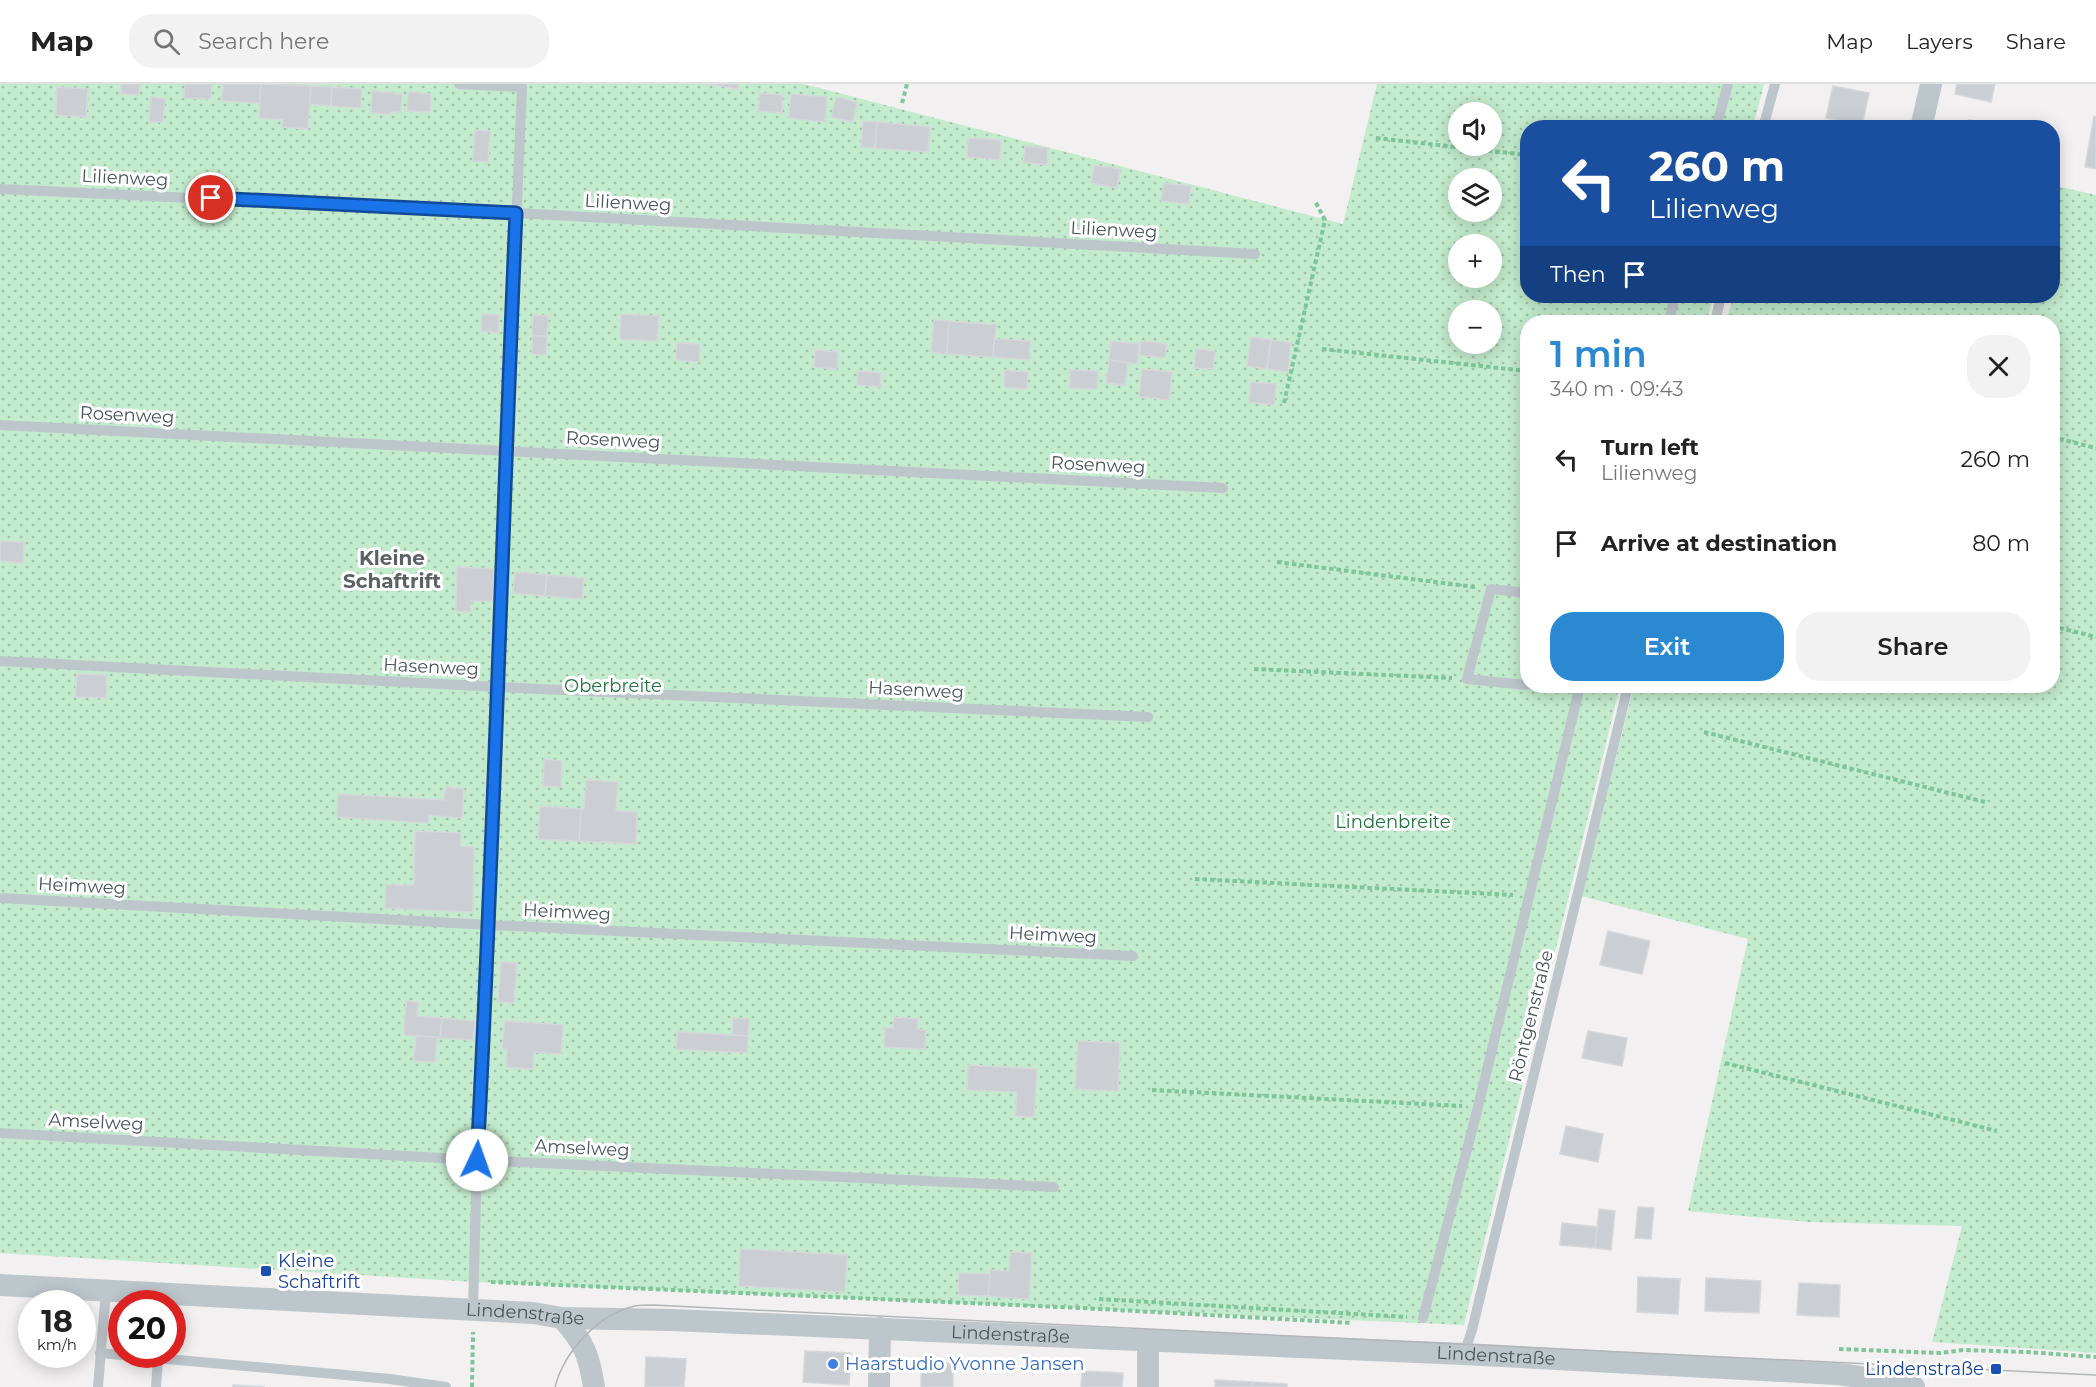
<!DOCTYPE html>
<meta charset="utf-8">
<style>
body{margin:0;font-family:Montserrat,sans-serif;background:#f2f2f2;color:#222;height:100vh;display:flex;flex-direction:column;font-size:22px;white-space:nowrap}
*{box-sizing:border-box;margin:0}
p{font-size:20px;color:#767676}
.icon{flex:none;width:33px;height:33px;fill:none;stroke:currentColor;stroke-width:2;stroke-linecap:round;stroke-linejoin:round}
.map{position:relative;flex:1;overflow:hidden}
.side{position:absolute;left:1520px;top:231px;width:540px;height:378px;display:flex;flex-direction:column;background:#fff;border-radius:24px;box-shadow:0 3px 15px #0003}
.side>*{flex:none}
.banner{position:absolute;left:1520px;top:36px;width:540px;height:183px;border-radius:24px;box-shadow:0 3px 15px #0003;background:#1a4fa0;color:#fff;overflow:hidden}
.buttons{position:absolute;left:1448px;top:18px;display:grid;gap:12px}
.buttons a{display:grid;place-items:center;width:54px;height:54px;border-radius:50%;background:#fff;box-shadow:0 3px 15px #0003;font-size:30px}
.speed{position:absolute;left:18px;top:1206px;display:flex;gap:12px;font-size:30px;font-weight:700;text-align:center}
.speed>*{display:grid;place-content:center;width:78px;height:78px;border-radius:50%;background:#fff;box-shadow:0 3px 15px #0003;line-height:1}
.speed small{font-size:15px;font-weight:400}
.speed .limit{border:9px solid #d22;background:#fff;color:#111}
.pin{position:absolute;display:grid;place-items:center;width:51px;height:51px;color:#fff;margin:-26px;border:3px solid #fff;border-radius:50%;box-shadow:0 2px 6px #0007}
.me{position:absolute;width:66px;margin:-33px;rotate:3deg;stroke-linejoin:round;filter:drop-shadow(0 0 4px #0008)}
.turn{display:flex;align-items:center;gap:21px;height:126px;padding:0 30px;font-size:27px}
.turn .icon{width:78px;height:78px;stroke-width:2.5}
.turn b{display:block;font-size:42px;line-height:51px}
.then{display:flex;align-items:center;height:57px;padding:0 30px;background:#0003;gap:12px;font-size:22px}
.round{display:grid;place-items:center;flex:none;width:63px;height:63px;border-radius:24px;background:#f2f2f2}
.head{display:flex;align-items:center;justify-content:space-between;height:102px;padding:0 30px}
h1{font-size:36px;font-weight:600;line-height:45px;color:#2b89d1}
.primary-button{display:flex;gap:12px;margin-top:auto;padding:12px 30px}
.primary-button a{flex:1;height:69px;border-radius:24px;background:#2b89d1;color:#fff;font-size:24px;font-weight:600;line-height:69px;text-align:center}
.primary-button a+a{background:#f2f2f2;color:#222}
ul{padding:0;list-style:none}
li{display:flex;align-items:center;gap:18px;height:84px;padding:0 30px}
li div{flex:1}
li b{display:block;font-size:22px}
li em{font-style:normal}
header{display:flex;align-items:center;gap:36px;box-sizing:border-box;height:84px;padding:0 30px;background:#fff;border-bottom:2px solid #e0e0e0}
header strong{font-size:28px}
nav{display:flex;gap:33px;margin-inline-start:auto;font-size:21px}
.search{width:420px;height:54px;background:#f2f2f2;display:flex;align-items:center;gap:15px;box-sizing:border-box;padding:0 21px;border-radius:24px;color:#767676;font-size:22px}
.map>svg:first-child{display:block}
.park{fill:url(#park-dots);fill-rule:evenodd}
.building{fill:#cbced2;stroke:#d5d7db;stroke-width:1.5}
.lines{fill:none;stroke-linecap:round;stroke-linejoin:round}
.path{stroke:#7ec699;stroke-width:4;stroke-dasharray:4.5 3;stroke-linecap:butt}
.lane{stroke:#bdc6cb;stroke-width:10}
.street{stroke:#bdc6cb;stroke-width:22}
.tram{stroke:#b3b6b9;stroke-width:1.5}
.route-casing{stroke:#114b97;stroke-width:15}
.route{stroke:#1a73e8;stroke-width:10}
.transit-dot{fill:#1a4fb4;stroke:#fff;stroke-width:2}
.shop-dot{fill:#3f7fe0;stroke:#fff;stroke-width:2}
.labels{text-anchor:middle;stroke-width:6;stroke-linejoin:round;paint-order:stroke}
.street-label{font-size:18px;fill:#4a555b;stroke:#fff}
.park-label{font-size:18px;fill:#217641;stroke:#fff}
.transit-label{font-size:18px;fill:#164399;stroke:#fff;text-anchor:start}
.shop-label{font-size:18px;fill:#366cbe;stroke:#fff;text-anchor:start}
.neighbourhood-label{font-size:20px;font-weight:bold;fill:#5d6164;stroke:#fff}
</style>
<header>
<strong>Map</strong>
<div class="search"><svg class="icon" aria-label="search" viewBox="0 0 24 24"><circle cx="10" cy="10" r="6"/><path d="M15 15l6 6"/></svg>Search here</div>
<nav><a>Map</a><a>Layers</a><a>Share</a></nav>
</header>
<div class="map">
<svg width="2096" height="1303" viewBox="0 0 2096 1303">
<defs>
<pattern id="park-dots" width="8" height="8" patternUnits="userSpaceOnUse" patternTransform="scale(1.5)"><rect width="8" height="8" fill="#c3ebcd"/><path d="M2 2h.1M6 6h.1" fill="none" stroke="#a0c1a9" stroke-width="1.8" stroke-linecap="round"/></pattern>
</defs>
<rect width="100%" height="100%" fill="#f2f0f0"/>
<g class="park">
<path d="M0,0H804L1343,140L1377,0H1764L1753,43L1527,44V212H1713L1707,238H1527V602H1620L1464,1241L474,1198L0,1169ZM1458,28H1491V62H1458ZM1458,94H1491V128H1458ZM1458,160H1491V194H1458ZM1458,226H1491V260H1458Z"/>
<polygon points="2052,101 2096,111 2096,1269 1932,1258 1962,1142 1809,1138 1688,1127 1748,855 1581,812 1634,602 2052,602 2052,238 1726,238 1733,212 2052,212"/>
</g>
<g class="building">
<polygon points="121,0 140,0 139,11 121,10"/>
<polygon points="185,0 212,0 211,15 184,14"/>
<polygon points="223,0 261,0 260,19 222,17"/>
<polygon points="261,0 311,2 308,45 282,43 283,36 259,34"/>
<polygon points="706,0 739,0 738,5"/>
<polygon points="1957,0 1995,0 1991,18 1955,10"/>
<polygon points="311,2 332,3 331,22 310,20"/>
<polygon points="1833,2 1869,9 1862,42 1826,34"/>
<polygon points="57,3 88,5 86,33 56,31"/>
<polygon points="332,3 362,5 361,24 331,22"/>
<polygon points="372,7 402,10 401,28 391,28 390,30 371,29"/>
<polygon points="408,8 431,10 430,28 407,27"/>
<polygon points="760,9 783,11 782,29 758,27"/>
<polygon points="791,10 827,13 825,38 789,34"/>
<polygon points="151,13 165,15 163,38 149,38"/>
<polygon points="836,13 857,18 853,38 831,33"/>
<polygon points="2094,32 2096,33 2096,85 2085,83"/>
<polygon points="1969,36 2002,44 1967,44"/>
<polygon points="863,37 877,38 875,64 861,63"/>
<polygon points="877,38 930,43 928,68 875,64"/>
<polygon points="475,46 490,47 488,78 473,77"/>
<polygon points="968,54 1001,56 1000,76 967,73"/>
<polygon points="1025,62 1048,64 1047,81 1023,78"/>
<polygon points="1094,81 1120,85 1117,104 1091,99"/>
<polygon points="1164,99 1191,102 1189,120 1161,117"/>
<polygon points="482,230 499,231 498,249 481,247"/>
<polygon points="621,230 659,232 657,257 620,255"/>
<polygon points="533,231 548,232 547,252 532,252"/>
<polygon points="934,236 949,237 947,270 931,268"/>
<polygon points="949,237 996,241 993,273 947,270"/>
<polygon points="532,252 547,252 546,271 532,270"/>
<polygon points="1251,253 1271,256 1267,285 1247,282"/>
<polygon points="994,255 1030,257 1029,276 993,273"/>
<polygon points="1271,256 1291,259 1288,288 1267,285"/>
<polygon points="1111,257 1139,260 1137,280 1109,276"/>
<polygon points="1141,257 1167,260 1165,274 1140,271"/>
<polygon points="677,259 700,260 699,278 676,276"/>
<polygon points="1196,265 1215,267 1213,285 1194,284"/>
<polygon points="815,266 838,268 837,285 814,283"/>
<polygon points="1109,276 1128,279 1125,301 1106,299"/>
<polygon points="1142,285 1172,288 1169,316 1139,313"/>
<polygon points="1005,286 1028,288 1027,305 1004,303"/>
<polygon points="1070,286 1098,287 1097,305 1070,304"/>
<polygon points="858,287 881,289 880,303 857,301"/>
<polygon points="1251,298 1276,300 1274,321 1249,318"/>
<polygon points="0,457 24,458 23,479 0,477"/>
<polygon points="457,483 494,485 493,517 471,517 470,528 456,527"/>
<polygon points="515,488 547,491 545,512 513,509"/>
<polygon points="547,491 584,494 582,515 545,512"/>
<polygon points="77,590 107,591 106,614 75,613"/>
<polygon points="544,675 562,677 561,703 543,702"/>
<polygon points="586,696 618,698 616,727 637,728 636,760 579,757 581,725 584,725"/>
<polygon points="446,703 464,705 462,734 429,731 428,739 337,733 338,710 444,716"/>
<polygon points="540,722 581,725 579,757 538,755"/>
<polygon points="415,747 461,749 461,762 474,763 473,828 385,824 386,801 414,801"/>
<polygon points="1608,847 1650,857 1642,890 1600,881"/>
<polygon points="501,878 517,879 514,919 498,918"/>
<polygon points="406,917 418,918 417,932 442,934 440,954 404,951"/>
<polygon points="894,933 918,935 917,945 926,946 925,965 884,963 885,944 893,944"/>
<polygon points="442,934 475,937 473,956 440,954"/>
<polygon points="733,934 749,935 748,952 732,951"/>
<polygon points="505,937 563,941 561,970 534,968 533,985 506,983 507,965 502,965"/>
<polygon points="1588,947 1627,954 1622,982 1582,974"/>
<polygon points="677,948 748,952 747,969 676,965"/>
<polygon points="416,952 437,953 435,978 414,977"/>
<polygon points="1078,957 1120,959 1118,1007 1075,1005"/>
<polygon points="968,981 1037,985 1034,1033 1015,1032 1017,1008 967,1006"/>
<polygon points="1566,1042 1603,1050 1598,1078 1560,1070"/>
<polygon points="1638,1123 1654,1124 1651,1155 1635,1154"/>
<polygon points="1599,1125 1615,1127 1611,1166 1595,1164"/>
<polygon points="1562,1139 1597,1143 1595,1164 1560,1161"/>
<polygon points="740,1165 847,1171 845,1208 739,1202"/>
<polygon points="1010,1168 1032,1169 1029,1215 988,1212 990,1186 1009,1187"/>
<polygon points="959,1189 990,1190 988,1212 958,1211"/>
<polygon points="1638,1193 1680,1195 1678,1230 1637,1228"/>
<polygon points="1706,1194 1761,1197 1759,1229 1705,1227"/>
<polygon points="1799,1199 1840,1201 1839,1233 1797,1231"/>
<polygon points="805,1267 851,1269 849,1301 803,1298"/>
<polygon points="646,1273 686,1275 684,1303 645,1303"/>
<rect x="921" y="1279" width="32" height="24"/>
<polygon points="1082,1287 1123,1289 1122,1303 1081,1303"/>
<polygon points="1215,1296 1252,1298 1252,1303 1215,1303"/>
<polygon points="1252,1298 1287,1300 1287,1303 1252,1303"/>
<polygon points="233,1301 265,1303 233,1303"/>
</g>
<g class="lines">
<g class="path">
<polyline points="902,19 907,0"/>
<polyline points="1376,54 1527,71"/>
<polyline points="1322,265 1527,287"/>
<polyline points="1284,319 1325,136 1315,117"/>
<polyline points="2052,353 2096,364"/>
<polyline points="1277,478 1475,503"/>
<polyline points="2052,542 2096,553"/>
<polyline points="1254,585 1452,594"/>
<polyline points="1704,648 1985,718"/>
<polyline points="1195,795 1513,811"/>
<polyline points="1725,979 1997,1047"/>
<polyline points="1152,1006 1462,1022"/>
<polyline points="491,1198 1082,1224 1352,1239"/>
<polyline points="1099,1215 1407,1233"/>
<polyline points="1839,1265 1940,1269 1963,1266 2027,1268 2096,1273"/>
<polyline points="472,1303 473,1248"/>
</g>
<g class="lane">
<polyline points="459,0 522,3 493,685 490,841 477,1076 473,1226"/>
<polyline points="1716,44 1728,0"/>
<polyline points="1763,44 1775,0"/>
<polyline points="0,105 516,129 1255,170"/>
<polyline points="1669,238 1675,212"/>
<polyline points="1715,238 1721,212"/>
<polyline points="0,341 1223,404"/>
<polyline points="1527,509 1491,505 1467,595 1527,601"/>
<polyline points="0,577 497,603 1148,633"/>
<polyline points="1537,602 1578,605"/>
<polyline points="0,814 490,841 1133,872"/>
<polyline points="0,1049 477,1076 1054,1103"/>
<polyline points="1423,1234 1478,1023 1580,602"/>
<polyline points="100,1269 390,1295 446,1303"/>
<polyline points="1464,1270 1472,1246 1628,602"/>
<polyline points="98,1303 106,1206"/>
<polyline points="156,1303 158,1274"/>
</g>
<g class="street">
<polyline points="1921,44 1931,0"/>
<path id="s1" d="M0,1201L533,1229L562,1234L672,1236L1464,1270L1837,1290L1868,1294L1914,1303"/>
<path d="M562,1234C584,1258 589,1271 594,1303"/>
<polyline points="879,1303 880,1244"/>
<polyline points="1148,1303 1148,1256"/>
</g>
<path class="tram" d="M555,1303C564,1268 598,1230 635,1222C641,1221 647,1221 653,1221L2096,1291"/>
</g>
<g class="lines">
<g class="route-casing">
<path id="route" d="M211,114L516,129C502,445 494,760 477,1076"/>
</g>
<use href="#route" class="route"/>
</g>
<g class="transit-dot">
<rect x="260" y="1181" width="12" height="12" rx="3"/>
<rect x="1990" y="1279" width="12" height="12" rx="3"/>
</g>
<circle class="shop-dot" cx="833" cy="1280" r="6"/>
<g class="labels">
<g class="street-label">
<text transform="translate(125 94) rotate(3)" y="6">Lilienweg</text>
<text transform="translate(628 119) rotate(3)" y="6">Lilienweg</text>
<text transform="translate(1114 146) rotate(3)" y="6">Lilienweg</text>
<text transform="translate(127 331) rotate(3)" y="6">Rosenweg</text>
<text transform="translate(613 356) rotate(3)" y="6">Rosenweg</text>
<text transform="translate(1098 381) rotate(3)" y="6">Rosenweg</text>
<text transform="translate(431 583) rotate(3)" y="6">Hasenweg</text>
<text transform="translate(916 606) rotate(3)" y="6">Hasenweg</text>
<text transform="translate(82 802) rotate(3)" y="6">Heimweg</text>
<text transform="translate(567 828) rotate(3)" y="6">Heimweg</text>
<text transform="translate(1053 851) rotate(3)" y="6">Heimweg</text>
<text transform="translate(1531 932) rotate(-76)" y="6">Röntgenstraße</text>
<text transform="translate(96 1038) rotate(3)" y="6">Amselweg</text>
<text transform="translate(582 1064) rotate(3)" y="6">Amselweg</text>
<text dy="6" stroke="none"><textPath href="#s1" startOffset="526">Lindenstraße</textPath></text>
<text dy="6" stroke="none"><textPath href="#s1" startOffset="1012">Lindenstraße</textPath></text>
<text dy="6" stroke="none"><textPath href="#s1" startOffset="1498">Lindenstraße</textPath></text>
</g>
<g class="park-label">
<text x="613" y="608">Oberbreite</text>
<text x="1393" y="744">Lindenbreite</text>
</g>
<g class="transit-label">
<text x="278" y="1183">Kleine<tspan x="278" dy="21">Schaftrift</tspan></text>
<text x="1984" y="1291" text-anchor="end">Lindenstraße</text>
</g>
<g class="shop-label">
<text x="845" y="1286">Haarstudio Yvonne Jansen</text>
</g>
<g class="neighbourhood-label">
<text x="392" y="481">Kleine<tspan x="392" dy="23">Schaftrift</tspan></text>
</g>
</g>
</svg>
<div class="buttons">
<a><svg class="icon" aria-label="sound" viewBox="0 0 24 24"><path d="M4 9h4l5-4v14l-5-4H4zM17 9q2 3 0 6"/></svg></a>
<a><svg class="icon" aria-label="layers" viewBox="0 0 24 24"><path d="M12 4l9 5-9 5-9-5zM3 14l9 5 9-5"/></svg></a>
<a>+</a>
<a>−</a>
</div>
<div class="speed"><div>18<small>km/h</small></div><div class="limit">20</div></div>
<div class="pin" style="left:211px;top:114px;background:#d93025"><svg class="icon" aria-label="arrive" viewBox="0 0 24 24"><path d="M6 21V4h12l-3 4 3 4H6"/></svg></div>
<svg class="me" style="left:477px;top:1076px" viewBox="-20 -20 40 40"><circle r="19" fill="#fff"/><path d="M0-13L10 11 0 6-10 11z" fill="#1a73e8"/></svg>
<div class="banner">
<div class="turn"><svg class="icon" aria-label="left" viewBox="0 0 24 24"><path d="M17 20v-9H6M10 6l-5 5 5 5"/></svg><div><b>260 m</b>Lilienweg</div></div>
<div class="then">Then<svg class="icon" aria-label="arrive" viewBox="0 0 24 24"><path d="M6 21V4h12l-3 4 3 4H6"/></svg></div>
</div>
<section class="side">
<div class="head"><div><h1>1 min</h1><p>340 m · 09:43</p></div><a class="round"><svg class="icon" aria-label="close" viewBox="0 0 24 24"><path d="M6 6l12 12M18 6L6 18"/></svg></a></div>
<ul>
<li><svg class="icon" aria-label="left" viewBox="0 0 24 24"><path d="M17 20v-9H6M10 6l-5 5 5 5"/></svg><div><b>Turn left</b><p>Lilienweg</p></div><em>260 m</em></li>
<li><svg class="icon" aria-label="arrive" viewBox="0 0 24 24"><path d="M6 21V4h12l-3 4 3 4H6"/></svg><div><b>Arrive at destination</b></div><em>80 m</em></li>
</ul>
<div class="primary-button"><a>Exit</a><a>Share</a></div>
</section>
</div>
